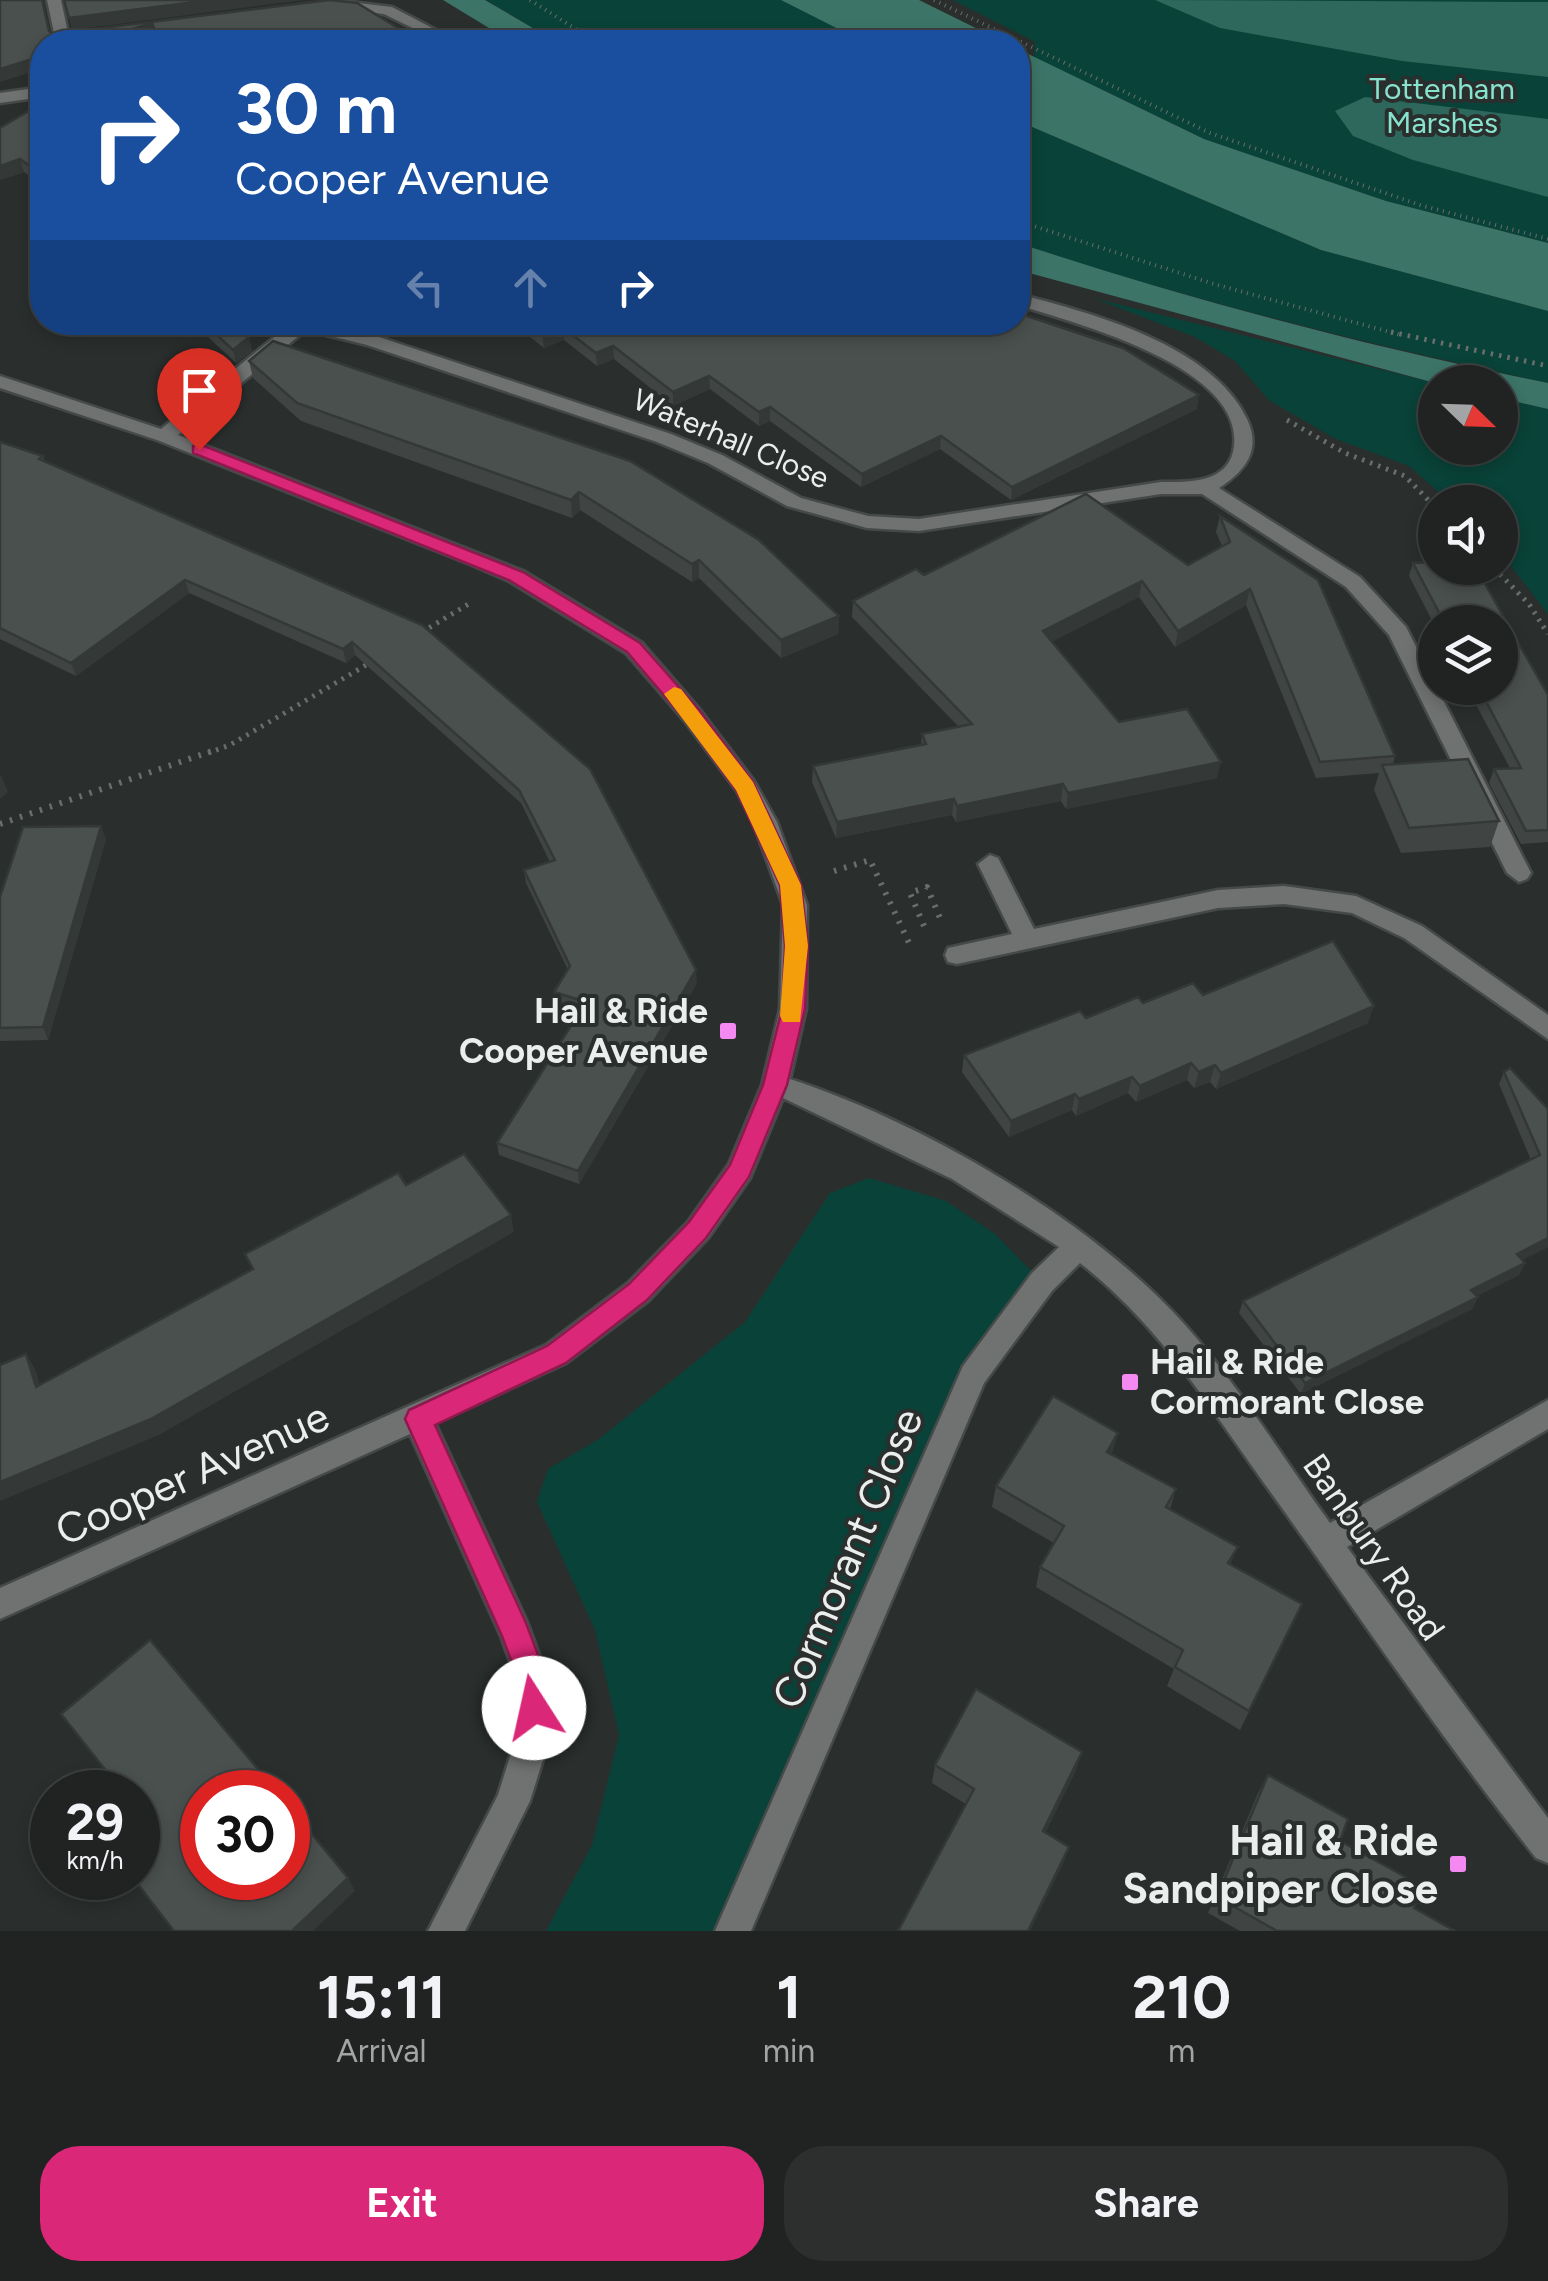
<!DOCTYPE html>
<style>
body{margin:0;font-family:Figtree,sans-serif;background:#2d2f2f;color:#f1f3f6;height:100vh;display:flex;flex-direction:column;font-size:38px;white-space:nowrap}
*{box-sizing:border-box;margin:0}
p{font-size:32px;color:#a2a4a5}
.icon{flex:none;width:55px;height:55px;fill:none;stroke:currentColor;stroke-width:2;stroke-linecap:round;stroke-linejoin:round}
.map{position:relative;height:1931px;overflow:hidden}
.panel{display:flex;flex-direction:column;background:#202322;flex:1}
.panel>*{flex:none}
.banner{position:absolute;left:30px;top:30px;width:1000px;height:305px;border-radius:40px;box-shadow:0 5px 15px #0003,0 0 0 2px #3d4040;background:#1a4fa0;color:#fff;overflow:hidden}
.needle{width:65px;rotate:113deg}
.fabs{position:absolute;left:1418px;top:365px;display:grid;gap:20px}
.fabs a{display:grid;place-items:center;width:100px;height:100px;border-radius:50%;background:#202322;box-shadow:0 5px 15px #0003,0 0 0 2px #3d4040;font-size:50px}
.speed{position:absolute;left:30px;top:1770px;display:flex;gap:20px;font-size:50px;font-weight:700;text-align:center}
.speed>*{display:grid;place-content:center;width:130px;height:130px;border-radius:50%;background:#202322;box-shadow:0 5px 15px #0003,0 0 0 2px #3d4040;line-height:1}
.speed small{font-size:25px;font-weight:400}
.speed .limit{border:15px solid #d22;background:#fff;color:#111}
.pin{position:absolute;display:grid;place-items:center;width:85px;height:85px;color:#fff;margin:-102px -42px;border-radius:50% 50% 50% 0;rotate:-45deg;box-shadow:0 0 10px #0007}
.pin .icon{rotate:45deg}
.me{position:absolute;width:110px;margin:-55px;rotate:350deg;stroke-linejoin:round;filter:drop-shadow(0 0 8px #0008)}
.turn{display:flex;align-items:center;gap:35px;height:210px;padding:0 40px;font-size:45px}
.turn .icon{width:130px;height:130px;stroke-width:2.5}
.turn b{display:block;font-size:70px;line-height:85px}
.lanes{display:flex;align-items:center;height:95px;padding:0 40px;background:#0003;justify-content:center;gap:50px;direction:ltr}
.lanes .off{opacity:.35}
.eta{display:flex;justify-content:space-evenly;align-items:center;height:170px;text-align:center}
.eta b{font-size:60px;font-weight:700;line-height:70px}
.button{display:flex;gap:20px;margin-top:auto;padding:20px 40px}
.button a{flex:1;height:115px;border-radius:40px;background:#db2777;color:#fff;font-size:40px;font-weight:700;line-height:115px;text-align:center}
.button a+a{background:#2d2f2f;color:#f1f3f6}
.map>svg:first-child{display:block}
.green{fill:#094238}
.forest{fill:#2e675c}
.water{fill:#3c7468}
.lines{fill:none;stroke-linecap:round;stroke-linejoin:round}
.minor-casing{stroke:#454a49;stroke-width:5}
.path-far2{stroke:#696e6d;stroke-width:4;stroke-dasharray:1 5;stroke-linecap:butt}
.path-far1{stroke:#696e6d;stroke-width:5;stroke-dasharray:2.5 6;stroke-linecap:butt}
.path{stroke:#696e6d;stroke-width:6;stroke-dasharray:2.5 8;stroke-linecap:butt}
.minor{fill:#6f7271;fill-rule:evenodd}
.wall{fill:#404543}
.shaded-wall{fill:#343837}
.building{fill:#4a504e;stroke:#343837;stroke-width:2.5}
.route{fill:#db2777;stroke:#8e194d;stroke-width:2.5}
.slow{fill:#f59e0b}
.poi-dot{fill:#f389f1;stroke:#2a2f2e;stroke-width:4}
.labels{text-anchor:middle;stroke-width:8;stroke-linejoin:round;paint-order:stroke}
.far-park-label{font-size:30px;fill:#87e3ce;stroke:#2a2f2e}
.far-street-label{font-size:30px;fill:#eaeeed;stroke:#2a2f2e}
.poi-label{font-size:35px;font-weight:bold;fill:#eaeeed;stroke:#2a2f2e;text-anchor:end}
.street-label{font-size:35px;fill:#eaeeed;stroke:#2a2f2e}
.near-street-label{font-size:42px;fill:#eaeeed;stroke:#2a2f2e}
.near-poi-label{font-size:42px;font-weight:bold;fill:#eaeeed;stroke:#2a2f2e;text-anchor:end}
</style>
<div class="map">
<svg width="1548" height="1931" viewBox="0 0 1548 1931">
<rect width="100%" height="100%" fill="#2a2f2e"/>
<g class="green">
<polygon points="486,0 781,0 864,42 557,42"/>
<polygon points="953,0 1548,0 1548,243 1386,201 1204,139 1034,57 1035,42"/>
<path d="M1018,121L1321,250L1548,311V383C1369,344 1191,301 1018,243Z"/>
<polygon points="1093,298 1435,383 1435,448 1500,448 1500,398 1548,409 1548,614 1500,552 1500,502 1450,502 1409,466 1336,439 1270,401 1235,361 1195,337"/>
<polygon points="869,1178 946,1201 995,1234 1042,1282 973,1375 733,1931 546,1931 592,1845 619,1735 595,1630 537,1502 548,1469 599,1439 745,1322 830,1193"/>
</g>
<g class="forest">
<polygon points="1155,0 1548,2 1548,77 1402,61 1220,28"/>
<polygon points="1365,97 1548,119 1548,197 1413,160 1353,136 1335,111"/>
</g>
<g class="water">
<polygon points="443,0 485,0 557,42 512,42"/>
<polygon points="781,0 919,0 1004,42 864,42"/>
<polygon points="1018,49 1204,139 1386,201 1548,243 1548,311 1321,250 1018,121"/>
<path d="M1018,243C1191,300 1369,347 1548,383V409L1500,398V382L1435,383L1018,270Z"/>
</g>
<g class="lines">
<g class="minor-casing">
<g id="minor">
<polygon points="47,0 61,0 70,42 56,42"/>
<polygon points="333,0 392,7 459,42 441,42 384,14 330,8 323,4"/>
<polygon points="42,87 42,97 0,103 0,93"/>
<path d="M1018,294C1092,313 1212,345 1247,419C1262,450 1245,471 1219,488L1360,577L1406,627L1531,873L1527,879L1519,882L1507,873L1389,635L1346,587L1202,494H1161L919,531L867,528L787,506L708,463L657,442L367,345L306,330L178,435L523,571L642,643L700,710L754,781L777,822L807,905L806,1009L790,1079C924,1123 1093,1221 1186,1326C1239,1386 1283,1458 1330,1523L1548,1400V1429L1347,1547L1548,1818V1863L1536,1858C1440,1737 1354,1608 1264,1483C1207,1403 1158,1324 1080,1263L1052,1291L984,1383L751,1931H715L963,1366L1032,1273L1059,1247L952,1179L783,1098L750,1178L708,1238L648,1301L566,1363L435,1423L527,1622L550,1684L551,1734L530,1801L465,1931H428L498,1795L517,1734L518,1684L501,1636L410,1434L0,1619V1588L546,1345L628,1283L688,1222L729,1164L762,1085L780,1009L783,905L753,822L737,791L684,720L626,653L509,581L470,564L157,440L0,388V376L161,429L293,322H320L379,337L671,434L722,455L801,498L868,516L919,519L1161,482C1186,482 1225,484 1233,452C1252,368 1074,323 1018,305Z"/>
<polygon points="990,855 998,858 1034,929 1218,890 1284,886 1356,896 1422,926 1548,1015 1548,1039 1404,938 1352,913 1284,904 1218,908 957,964 948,962 945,955 948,948 1012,934 978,864"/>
</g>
</g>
<g class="path-far2">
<polyline points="530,0 596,42"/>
<polyline points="934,0 1210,133 1420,205 1548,239"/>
<polyline points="1018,221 1214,284 1401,335"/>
</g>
<g class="path-far1">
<polyline points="1391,332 1548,366"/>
<polyline points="1287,420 1345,453 1405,476 1435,507"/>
<polyline points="1494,568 1529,604 1548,634"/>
<polyline points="422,632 472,602"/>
<polyline points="208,753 230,745 373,661"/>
</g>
<g class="path">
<polyline points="0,824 215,750"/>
<polyline points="834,871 870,860 910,945"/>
<polyline points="924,926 910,893 927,887 940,918"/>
</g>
<use href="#minor" class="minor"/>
</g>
<g class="wall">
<polygon points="42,103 42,184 24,172 0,180"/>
<polygon points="192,322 232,322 224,329 249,337 252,351 236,363"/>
<polygon points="425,322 467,322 438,333"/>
<polygon points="511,322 1018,322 1197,409 1011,500 940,449 861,487 770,421 759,426 710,389 673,406 614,359 597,366 564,340 544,348"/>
<polygon points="273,341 839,616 838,634 781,658 699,578 692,582 580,510 572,518 301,421 253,378 249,361"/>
<polygon points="0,442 43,456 45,462 422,625 697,983 579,1184 499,1155 497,1143 579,1012 556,1005 554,992 568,970 526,883 524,870 550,862 521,803 355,655 346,663 189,593 76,676 0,639"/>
<polygon points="1220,516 1395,756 1393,764 1499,821 1490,847 1401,853 1374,790 1379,773 1316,778 1246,605 1175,647 1139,597 1051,642 1119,722 1217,778 1066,809 1061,801 956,822 952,815 836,838 812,782 813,766 921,745 922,734 958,726 852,617 853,601 924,575 1188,565 1222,546 1216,532"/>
<polygon points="1435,562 1435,568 1476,568 1548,695 1548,842 1521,844 1489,783 1494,769 1510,768 1467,688 1500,688 1500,622 1435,622 1435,626 1409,576 1413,563"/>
<polygon points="106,839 48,1040 0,1041 0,897"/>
<polygon points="1203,995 1368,1023 1216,1089 1210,1082 1194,1088 1187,1080 1136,1102 1128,1093 1076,1116 1072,1110 1009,1137 962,1072 964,1055 1086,1018 1143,1003"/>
<polygon points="1504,1072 1548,1109 1548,1247 1522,1260 1525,1263 1519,1275 1476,1296 1478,1297 1472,1309 1301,1394 1239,1313 1243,1301 1531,1160 1499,1084"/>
<polygon points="1112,1454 1176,1489 1170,1509 1238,1547 1230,1564 1302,1604 1240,1730 1167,1686 1174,1669 1036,1587 1040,1567 1054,1543 992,1507 996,1486"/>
<polygon points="935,1765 1076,1770 1045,1833 1063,1864 932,1783"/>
<polygon points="1268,1775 1414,1908 1455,1931 1240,1931 1208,1913 1258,1793"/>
</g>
<g class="shaded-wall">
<polygon points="211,0 303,0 72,30 69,18"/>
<polygon points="152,23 155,35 130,42 88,42"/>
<polygon points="42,56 42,69 0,82 0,69"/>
<polygon points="20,159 24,172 0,180 0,166"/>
<polygon points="212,322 232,322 217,335 210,324"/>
<polygon points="437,322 467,322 438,333"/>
<polygon points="562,327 564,340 544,348 542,335"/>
<polygon points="249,337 252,351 236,363 233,350"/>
<polygon points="613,346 614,359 597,366 596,353"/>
<polygon points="709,376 710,389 673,406 673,392"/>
<polygon points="1199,395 1197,409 1011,500 1012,487"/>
<polygon points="770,407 770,421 759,426 759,412"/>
<polygon points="941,436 940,449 861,487 862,474"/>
<polygon points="579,492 580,510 572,518 571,500"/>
<polygon points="699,560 699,578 692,582 692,564"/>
<polygon points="185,580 189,593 76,676 71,663"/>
<polygon points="1142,581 1139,597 1040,648 1043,631"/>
<polygon points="1250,589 1246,605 1175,647 1178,631"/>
<polygon points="839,616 838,634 781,658 781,640"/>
<polygon points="352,642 355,655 346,663 343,649"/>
<polygon points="1221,762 1217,778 1066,809 1068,793"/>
<polygon points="1,775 8,792 0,799 0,776"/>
<polygon points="1063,784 1061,801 956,822 957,806"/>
<polygon points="954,799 952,815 836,838 837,822"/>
<polygon points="101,826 106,839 48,1040 43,1027"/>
<polygon points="696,970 697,983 579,1184 578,1171"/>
<polygon points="1374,1006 1368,1023 1216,1089 1221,1073"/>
<polygon points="1191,1063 1187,1080 1136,1102 1140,1086"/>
<polygon points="1215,1065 1210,1082 1194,1088 1199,1072"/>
<polygon points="1132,1077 1128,1093 1076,1116 1079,1099"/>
<polygon points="1075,1094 1072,1110 1009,1137 1011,1121"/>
<polygon points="511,1215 514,1232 159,1435 0,1501 0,1482"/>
<polygon points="1548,1238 1548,1247 1511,1266 1517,1254"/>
<polygon points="1525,1263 1519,1275 1465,1302 1471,1290"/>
<polygon points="1478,1297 1472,1309 1301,1394 1305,1383"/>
<polygon points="26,1354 36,1371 45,1404 36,1387"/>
<polygon points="1118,1433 1112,1454 1107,1452"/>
<polygon points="1082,1752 1076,1770 1038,1848 1043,1831"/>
<polygon points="1069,1847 1063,1864 1030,1931 1028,1931"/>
<polygon points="348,1878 355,1891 313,1931 292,1931"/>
</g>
<g class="building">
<polygon points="0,0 42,0 49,31 53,34 329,0 357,3 421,42 141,42 156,33 152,23 88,42 42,42 42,56 0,69"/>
<polygon points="64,0 211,0 69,18"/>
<polygon points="42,103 42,175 20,159 0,166 0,128"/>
<polygon points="1018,313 1123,348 1199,395 1012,487 941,436 862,474 770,407 759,412 709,376 673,392 613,346 596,353 562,327 542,335 526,322 1018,322"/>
<polygon points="203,322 212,322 210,324 249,337 233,350"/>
<polygon points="273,341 630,461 759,540 839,616 781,640 699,560 692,564 579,492 571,500 297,403 249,361"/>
<polygon points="0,442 43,456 39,459 422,625 590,769 696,970 578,1171 497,1143 586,1002 554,992 570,966 524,870 555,860 519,790 352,642 343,649 185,580 71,663 0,628"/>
<polygon points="1086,494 1188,565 1230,542 1220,516 1318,580 1395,756 1320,762 1250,589 1178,631 1142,581 1043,631 1119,722 1187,709 1221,762 1068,793 1063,784 957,806 954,799 837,822 813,766 926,744 922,734 972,724 853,601 916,569 924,575"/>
<polygon points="1435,562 1435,568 1476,568 1548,695 1548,830 1526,831 1494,769 1521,768 1479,688 1500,688 1500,622 1444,622 1413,563"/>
<polygon points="1468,759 1499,821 1409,828 1382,765"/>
<polygon points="101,826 43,1027 0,1028 0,897 23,827"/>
<polygon points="1333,941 1374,1006 1221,1073 1215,1065 1199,1072 1191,1063 1140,1086 1132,1077 1079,1099 1075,1094 1011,1121 964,1055 1080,1011 1086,1018 1138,997 1143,1003 1193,983 1203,995"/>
<polygon points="1510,1068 1548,1109 1548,1238 1517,1254 1525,1263 1471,1290 1478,1297 1305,1383 1243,1301 1540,1155 1504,1072"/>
<polygon points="464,1154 511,1215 151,1419 0,1482 0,1365 26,1354 36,1387 253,1269 245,1254 398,1173 406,1185"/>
<polygon points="1053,1396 1118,1433 1107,1452 1176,1489 1166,1507 1238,1547 1228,1563 1302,1604 1249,1711 1175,1667 1183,1650 1040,1567 1064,1526 996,1486"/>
<polygon points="150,1640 277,1792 202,1792 202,1878 288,1878 288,1805 348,1878 292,1931 174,1931 133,1878 138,1878 138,1849 155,1834 138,1811 138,1792 123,1792 61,1714"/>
<polygon points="976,1689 1082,1752 1043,1831 1069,1847 1028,1931 898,1931 974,1789 935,1765"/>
<polygon points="1268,1775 1348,1819 1340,1841 1422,1886 1414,1908 1455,1931 1277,1931 1217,1897"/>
</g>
<polygon class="route" points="199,444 523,572 640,643 699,710 753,782 801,885 808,946 805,1009 787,1085 749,1177 706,1238 647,1300 566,1363 435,1425 526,1623 549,1684 545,1719 534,1724 523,1719 519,1708 520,1684 502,1636 405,1419 409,1410 547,1346 629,1284 689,1222 730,1165 763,1085 782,1009 785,946 780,885 736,790 685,720 627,652 509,580 193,453 193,446"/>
<polygon class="slow" points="674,687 681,689 753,782 801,885 808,946 800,1022 783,1022 780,1016 785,946 780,885 736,790 664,694"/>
<g class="poi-dot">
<rect x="718" y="1021" width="20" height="20" rx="5"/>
<rect x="1120" y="1372" width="20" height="20" rx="5"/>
<rect x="1448" y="1854" width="20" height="20" rx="5"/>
</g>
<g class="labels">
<g class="far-park-label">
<text x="1442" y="99">Tottenham<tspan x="1442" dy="34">Marshes</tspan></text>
</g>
<g class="far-street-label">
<text transform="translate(731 439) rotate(23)" y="10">Waterhall Close</text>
</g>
<g class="poi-label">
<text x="708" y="1023">Hail &amp; Ride<tspan x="708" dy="40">Cooper Avenue</tspan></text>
<text x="1150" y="1374" text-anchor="start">Hail &amp; Ride<tspan x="1150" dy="40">Cormorant Close</tspan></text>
</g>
<g class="street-label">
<text transform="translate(1374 1547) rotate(55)" y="12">Banbury Road</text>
</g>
<g class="near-street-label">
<text transform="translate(192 1473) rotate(-24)" y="15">Cooper Avenue</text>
<text transform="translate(847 1558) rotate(-67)" y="15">Cormorant Close</text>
</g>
<g class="near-poi-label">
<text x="1438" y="1855">Hail &amp; Ride<tspan x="1438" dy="48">Sandpiper Close</tspan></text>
</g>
</g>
</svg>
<div class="fabs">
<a><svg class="needle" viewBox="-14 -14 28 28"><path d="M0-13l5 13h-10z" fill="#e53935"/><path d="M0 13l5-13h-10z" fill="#a2a4a5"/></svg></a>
<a><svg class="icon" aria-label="sound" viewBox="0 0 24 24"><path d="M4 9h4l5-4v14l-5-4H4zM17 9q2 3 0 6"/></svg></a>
<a><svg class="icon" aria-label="layers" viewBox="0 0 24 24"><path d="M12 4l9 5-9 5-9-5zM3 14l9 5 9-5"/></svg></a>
</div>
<div class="speed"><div>29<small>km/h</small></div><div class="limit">30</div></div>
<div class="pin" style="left:199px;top:450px;background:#d93025"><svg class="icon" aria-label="arrive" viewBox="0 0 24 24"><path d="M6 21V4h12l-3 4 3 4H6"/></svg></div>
<svg class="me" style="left:534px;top:1708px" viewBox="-20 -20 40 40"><circle r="19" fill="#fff"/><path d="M0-13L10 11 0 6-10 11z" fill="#db2777"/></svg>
<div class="banner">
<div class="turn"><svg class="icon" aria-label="right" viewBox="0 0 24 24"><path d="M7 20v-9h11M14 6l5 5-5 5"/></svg><div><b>30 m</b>Cooper Avenue</div></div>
<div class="lanes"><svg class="icon off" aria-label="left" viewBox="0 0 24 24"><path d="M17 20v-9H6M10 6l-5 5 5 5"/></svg><svg class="icon off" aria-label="ahead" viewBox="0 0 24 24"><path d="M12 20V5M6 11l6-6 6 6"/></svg><svg class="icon" aria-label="right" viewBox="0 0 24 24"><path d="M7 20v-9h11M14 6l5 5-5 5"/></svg></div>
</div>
</div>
<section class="panel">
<div class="eta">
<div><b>15:11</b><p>Arrival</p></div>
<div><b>1</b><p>min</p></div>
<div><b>210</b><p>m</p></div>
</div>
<div class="button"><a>Exit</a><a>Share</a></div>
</section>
